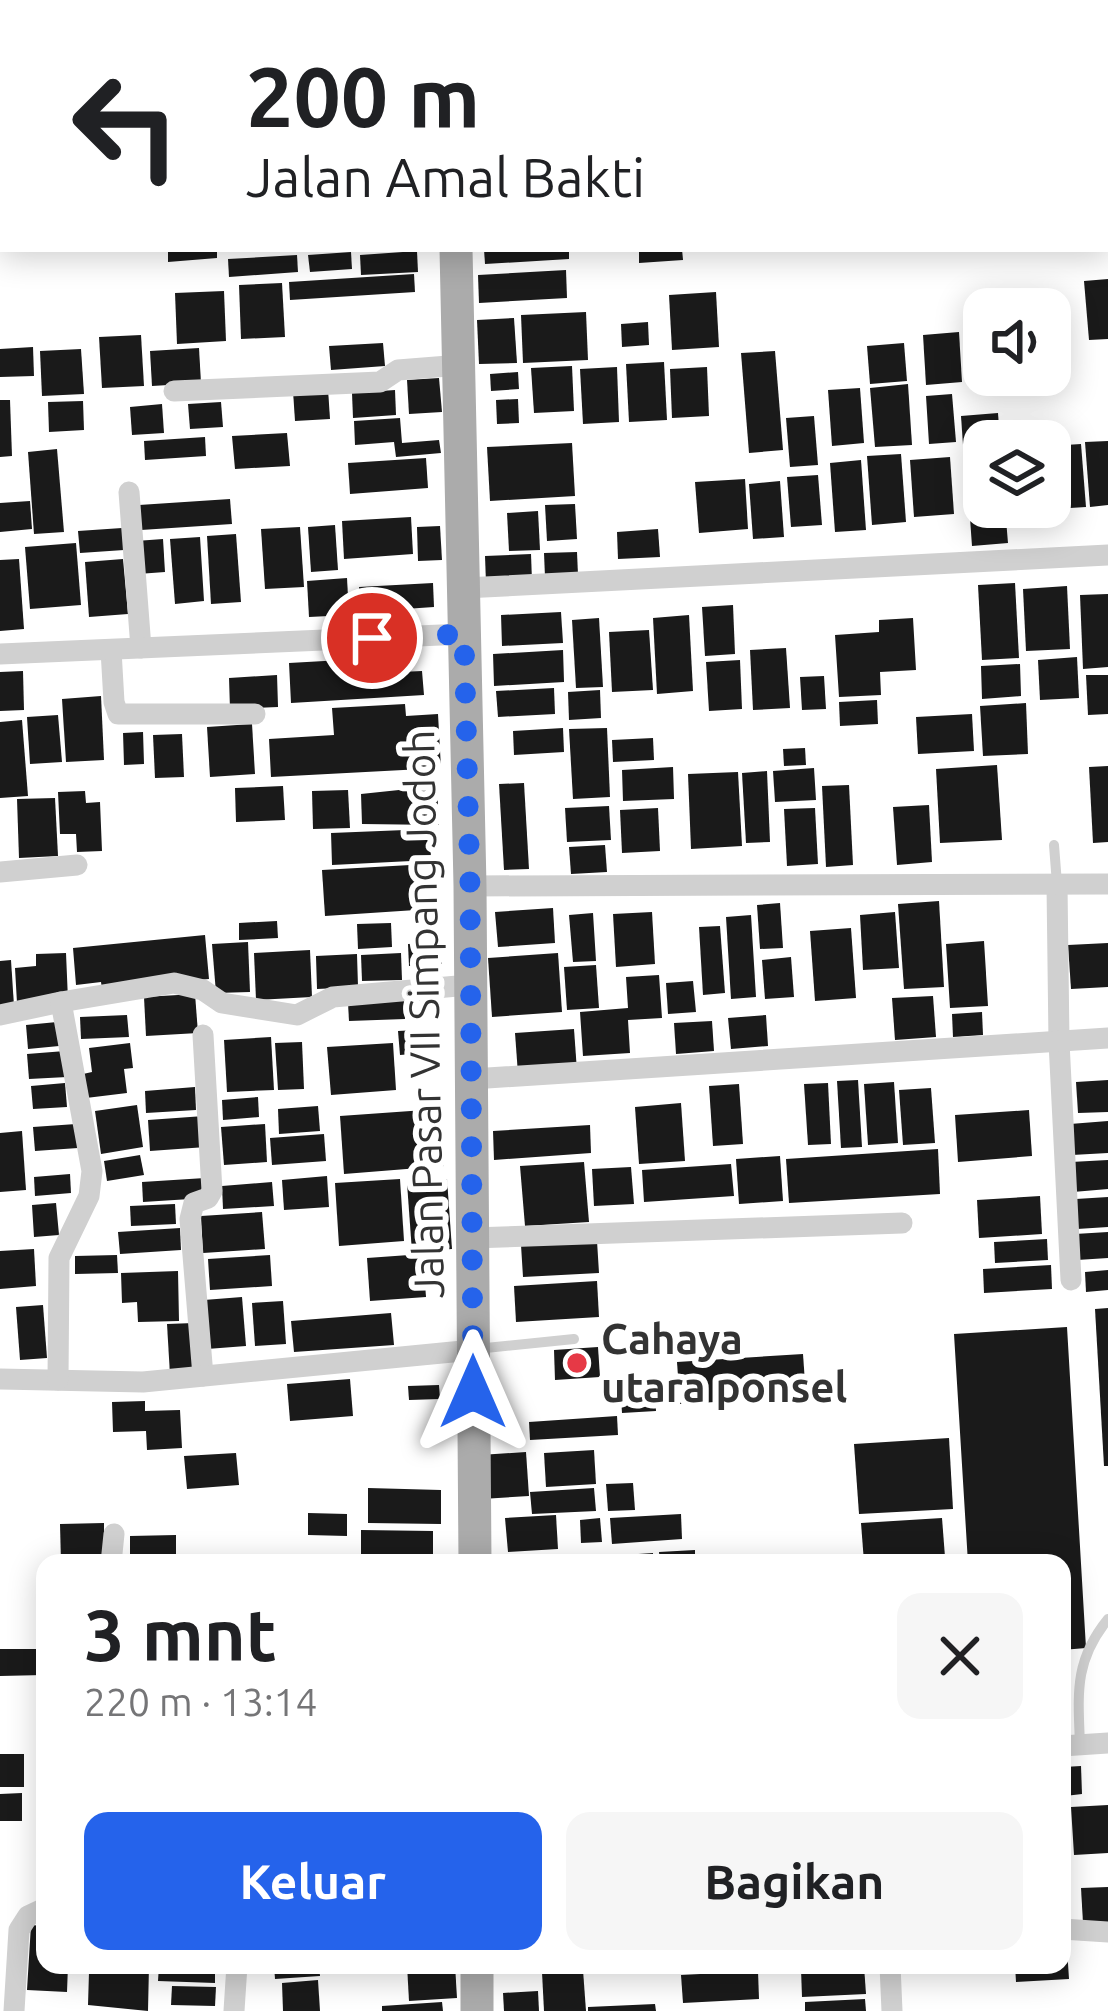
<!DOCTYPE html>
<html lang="id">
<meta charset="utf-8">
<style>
body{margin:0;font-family:Ubuntu,sans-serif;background:#f6f6f6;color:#202124;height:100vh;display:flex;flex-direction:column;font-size:45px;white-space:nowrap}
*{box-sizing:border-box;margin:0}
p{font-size:39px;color:#757577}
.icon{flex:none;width:66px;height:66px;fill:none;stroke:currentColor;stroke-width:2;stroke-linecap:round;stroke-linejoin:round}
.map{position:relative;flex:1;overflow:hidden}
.details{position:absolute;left:36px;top:1554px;width:1035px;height:420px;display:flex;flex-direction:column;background:#fff;border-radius:24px;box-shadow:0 6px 30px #0003}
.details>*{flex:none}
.guide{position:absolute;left:0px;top:0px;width:1110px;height:252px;box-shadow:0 6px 30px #0003;background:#fff;color:#202124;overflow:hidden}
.buttons{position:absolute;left:963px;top:288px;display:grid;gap:24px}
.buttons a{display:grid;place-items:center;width:108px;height:108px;border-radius:24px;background:#fff;box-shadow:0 6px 30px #0003;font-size:60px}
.pin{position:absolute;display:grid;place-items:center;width:102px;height:102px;color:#fff;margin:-51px;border:6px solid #fff;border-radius:50%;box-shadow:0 3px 12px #0007}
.me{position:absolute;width:132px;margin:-66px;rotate:0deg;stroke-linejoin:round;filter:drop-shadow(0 0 9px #0008)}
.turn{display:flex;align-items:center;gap:42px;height:252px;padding:0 48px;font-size:54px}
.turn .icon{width:156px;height:156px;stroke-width:2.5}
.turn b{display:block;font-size:84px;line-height:102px}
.round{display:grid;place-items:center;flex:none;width:126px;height:126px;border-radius:24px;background:#f6f6f6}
.overview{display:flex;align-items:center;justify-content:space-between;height:204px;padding:0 48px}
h1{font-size:72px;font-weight:700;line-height:90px}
.cta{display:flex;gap:24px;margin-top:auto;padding:24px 48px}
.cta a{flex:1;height:138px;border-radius:24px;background:#2563eb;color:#fff;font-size:48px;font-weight:700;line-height:138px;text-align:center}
.cta a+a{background:#f6f6f6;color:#202124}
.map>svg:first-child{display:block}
.building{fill:#1a1a1a}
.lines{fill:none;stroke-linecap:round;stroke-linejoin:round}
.lane{stroke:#d0d0d0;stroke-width:10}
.street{stroke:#d0d0d0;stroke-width:21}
.primary{stroke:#ababab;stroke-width:33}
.route{stroke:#2563eb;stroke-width:21;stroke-dasharray:0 37.8}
.poi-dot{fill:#e63946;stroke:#fff;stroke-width:4.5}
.labels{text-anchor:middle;stroke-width:12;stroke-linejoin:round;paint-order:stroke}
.street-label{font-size:42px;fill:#333;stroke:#fff}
.poi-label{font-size:42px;font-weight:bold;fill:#333;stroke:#fff;text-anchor:start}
</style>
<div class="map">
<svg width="1108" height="2011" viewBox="0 0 1108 2011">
<rect width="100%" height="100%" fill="#fff"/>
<g class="building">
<polygon points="168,249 217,249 217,258 168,262"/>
<polygon points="484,249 569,249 569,259 485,264"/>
<polygon points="639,249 682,249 683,260 639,263"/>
<polygon points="417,251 418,272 361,275 360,255"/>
<polygon points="351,252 352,269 310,272 308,255"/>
<polygon points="297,255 298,272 229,277 228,259"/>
<polygon points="566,270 567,298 479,303 478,275"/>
<polygon points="414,274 415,292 290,300 289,282"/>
<polygon points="1108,279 1108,339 1089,340 1084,281"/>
<polygon points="282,283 285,337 241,339 239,285"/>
<polygon points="224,291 226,341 177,344 175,293"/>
<polygon points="716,292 719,347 672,350 669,295"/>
<polygon points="586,312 588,360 523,363 521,315"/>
<polygon points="514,318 517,363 479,364 477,320"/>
<polygon points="648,322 649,345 622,347 621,324"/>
<polygon points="959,332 962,382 926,385 923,335"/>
<polygon points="141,335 144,386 102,388 99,337"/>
<polygon points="383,343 385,366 331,370 329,346"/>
<polygon points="904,343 907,381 870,384 867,346"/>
<polygon points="33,347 34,376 0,377 0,349"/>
<polygon points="199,348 201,383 152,386 150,351"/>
<polygon points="81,349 84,394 42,396 40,351"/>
<polygon points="775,351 783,450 749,453 741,353"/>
<polygon points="984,353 984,375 997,375 997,384 973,386 970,354"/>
<polygon points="664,362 667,420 629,422 626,364"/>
<polygon points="572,366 574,411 534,413 531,368"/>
<polygon points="617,367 619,422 583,424 580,369"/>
<polygon points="707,367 709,416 672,418 670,369"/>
<polygon points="518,372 519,389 491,391 490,374"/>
<polygon points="439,378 442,412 409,414 407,380"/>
<polygon points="908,384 912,445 875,447 870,388"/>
<polygon points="860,388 864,443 832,446 828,390"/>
<polygon points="328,389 330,419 295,421 293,391"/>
<polygon points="395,390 396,415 353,418 352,393"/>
<polygon points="952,394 956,442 929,444 926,396"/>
<polygon points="518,399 519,423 497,424 496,400"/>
<polygon points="0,400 10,400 12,456 0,457"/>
<polygon points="83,401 84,430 49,432 48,402"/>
<polygon points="221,402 223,427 190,429 188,404"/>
<polygon points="162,404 164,433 132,435 130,407"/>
<polygon points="998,413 1000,441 963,445 961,416"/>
<polygon points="814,416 818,465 790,467 786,418"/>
<polygon points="400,418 402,443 439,440 441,453 396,457 394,442 355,445 354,421"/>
<polygon points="287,433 290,466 235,469 232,436"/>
<polygon points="205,437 206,456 145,460 144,441"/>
<polygon points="1108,441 1108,505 1090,507 1085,442"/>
<polygon points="572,443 575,496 490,501 487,447"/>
<polygon points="1081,444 1086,507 1054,509 1050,446"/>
<polygon points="57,449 64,532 34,534 28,452"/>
<polygon points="901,454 906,522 872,525 867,456"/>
<polygon points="984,455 984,482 968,483 966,456"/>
<polygon points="950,457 954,514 914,517 910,460"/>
<polygon points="426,458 428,488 350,494 348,463"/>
<polygon points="861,460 866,530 835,532 830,463"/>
<polygon points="818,475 822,525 791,527 787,477"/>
<polygon points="745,479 748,529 699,533 695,482"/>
<polygon points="780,481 784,537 753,539 749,484"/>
<polygon points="984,488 984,507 1005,507 1008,543 972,546 968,490"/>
<polygon points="230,499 232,524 141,530 139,505"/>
<polygon points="30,501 32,529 0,532 0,503"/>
<polygon points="575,504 577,539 547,541 545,505"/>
<polygon points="538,511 540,550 509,551 507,513"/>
<polygon points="411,517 413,554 344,559 342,521"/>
<polygon points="335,525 338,570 311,572 308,527"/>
<polygon points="440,526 442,560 418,561 417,527"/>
<polygon points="300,527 304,587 265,589 261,529"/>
<polygon points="122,528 124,550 80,553 78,531"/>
<polygon points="658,529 660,557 618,559 617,532"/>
<polygon points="236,534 241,602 211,604 207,536"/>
<polygon points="200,537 204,601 175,604 170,539"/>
<polygon points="163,539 165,572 138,574 136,541"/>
<polygon points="76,543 81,605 30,609 25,547"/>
<polygon points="577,552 578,575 545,577 544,553"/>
<polygon points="531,554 532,581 486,583 485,556"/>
<polygon points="19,559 24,629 0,631 0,560"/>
<polygon points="123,559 128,614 89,617 85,562"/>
<polygon points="347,578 349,615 309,617 307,581"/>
<polygon points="433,583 434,607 361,612 359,587"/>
<polygon points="1015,583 1019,658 982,660 978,585"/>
<polygon points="1067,586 1070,649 1026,651 1023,589"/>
<polygon points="1108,594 1108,667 1083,669 1080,595"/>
<polygon points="733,605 735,654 705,656 702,607"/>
<polygon points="561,612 563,643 502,646 501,615"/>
<polygon points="689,615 693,691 657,694 653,618"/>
<polygon points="599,618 603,687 576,688 572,620"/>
<polygon points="913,618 916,670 880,672 881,695 839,697 835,635 879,632 879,620"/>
<polygon points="649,630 653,690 612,692 609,632"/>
<polygon points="786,648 790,708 753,710 750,650"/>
<polygon points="563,650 564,682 494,686 493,654"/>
<polygon points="1077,657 1079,698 1040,700 1038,660"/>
<polygon points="360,659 360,674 422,671 424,695 291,703 289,663"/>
<polygon points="740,660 742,709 709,711 706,662"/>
<polygon points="1020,664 1021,696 982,699 981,666"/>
<polygon points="23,671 24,710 0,711 0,672"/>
<polygon points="277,675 278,707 230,709 229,678"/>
<polygon points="1086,675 1108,675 1108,714 1088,715"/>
<polygon points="824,676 826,709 802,710 800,677"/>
<polygon points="554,688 555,714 498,717 496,691"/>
<polygon points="600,690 601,718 569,720 568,692"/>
<polygon points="101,696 104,760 66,762 62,699"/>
<polygon points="877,700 878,724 840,726 839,702"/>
<polygon points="1026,703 1028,754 983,756 980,706"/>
<polygon points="405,704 406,716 438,714 441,768 271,777 269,739 334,735 332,708"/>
<polygon points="972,714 974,751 918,754 916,717"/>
<polygon points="58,715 62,762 30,764 27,717"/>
<polygon points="22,720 28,796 0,798 0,722"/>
<polygon points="252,724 255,774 210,777 207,727"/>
<polygon points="563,728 564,752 514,755 513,731"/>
<polygon points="607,728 610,797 573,799 569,729"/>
<polygon points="143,732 144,764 124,765 123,733"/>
<polygon points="182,734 184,777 155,778 153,735"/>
<polygon points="653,738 654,760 613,762 612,740"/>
<polygon points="805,748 806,765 784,766 783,749"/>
<polygon points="997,765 1002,840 940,843 936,769"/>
<polygon points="1108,766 1108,842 1093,843 1089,767"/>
<polygon points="673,767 674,799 623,801 622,770"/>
<polygon points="814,768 816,800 775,802 773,771"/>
<polygon points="767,771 770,842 746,843 742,773"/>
<polygon points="738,772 742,846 691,849 688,774"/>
<polygon points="524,783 529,869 504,870 499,784"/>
<polygon points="849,785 853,865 826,867 822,786"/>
<polygon points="283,786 285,820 236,822 235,788"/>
<polygon points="437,786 439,825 362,824 361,794"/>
<polygon points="348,790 350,828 313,829 312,791"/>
<polygon points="85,791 86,803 100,802 102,851 77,852 76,834 60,834 58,792"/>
<polygon points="55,798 58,856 19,858 17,799"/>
<polygon points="929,805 932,862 897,865 893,807"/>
<polygon points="609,806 611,840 567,842 565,808"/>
<polygon points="658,808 660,851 622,853 620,810"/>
<polygon points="815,808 818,864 787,866 784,809"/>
<polygon points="430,829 431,860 332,865 331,833"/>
<polygon points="605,845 607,872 571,874 569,847"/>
<polygon points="428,864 431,909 325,916 322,870"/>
<polygon points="939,901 944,987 904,989 898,904"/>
<polygon points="780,903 783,948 760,949 757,905"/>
<polygon points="553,908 555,943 498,947 495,912"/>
<polygon points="652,912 655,964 616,967 613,914"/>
<polygon points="895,912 899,968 863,970 860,915"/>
<polygon points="593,913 596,961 573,962 569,915"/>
<polygon points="751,915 756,997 731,999 726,917"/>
<polygon points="277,921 278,938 239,940 239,923"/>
<polygon points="391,923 392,947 358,949 357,924"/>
<polygon points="720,926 725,993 703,995 699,927"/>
<polygon points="851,928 856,998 815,1001 810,931"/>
<polygon points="205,935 209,979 102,989 101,982 76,985 73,948"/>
<polygon points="984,941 988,1006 950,1008 946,944"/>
<polygon points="248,942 250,992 216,993 212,944"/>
<polygon points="441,942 442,964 409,966 408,944"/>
<polygon points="1108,943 1108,987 1071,989 1068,945"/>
<polygon points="310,950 312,997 256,1000 254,953"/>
<polygon points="66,953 68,1000 17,1003 15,968 36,966 36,954"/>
<polygon points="401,953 402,980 362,981 361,955"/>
<polygon points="558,953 562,1012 492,1017 488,958"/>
<polygon points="357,954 358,987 317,989 316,956"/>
<polygon points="791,957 794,997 765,999 762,960"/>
<polygon points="11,960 14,1006 0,1007 0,961"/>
<polygon points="596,965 599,1008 567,1010 564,967"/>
<polygon points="659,975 662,1018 628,1020 630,1053 583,1056 580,1012 628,1008 626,977"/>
<polygon points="693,981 696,1012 668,1014 666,983"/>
<polygon points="195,994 198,1033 146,1036 144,997"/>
<polygon points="436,995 437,1014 411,1015 411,997"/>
<polygon points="933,996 936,1037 895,1040 892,998"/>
<polygon points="404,1000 405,1019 349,1021 348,1003"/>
<polygon points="982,1012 983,1035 953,1037 952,1014"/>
<polygon points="127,1015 129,1037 81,1039 80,1017"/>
<polygon points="766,1015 768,1046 731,1049 728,1018"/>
<polygon points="712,1021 714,1051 676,1054 674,1023"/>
<polygon points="57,1022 59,1046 28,1049 26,1025"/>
<polygon points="436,1029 437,1052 400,1055 398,1031"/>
<polygon points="574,1029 577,1071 518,1074 515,1033"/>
<polygon points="271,1037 274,1090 227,1092 224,1040"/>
<polygon points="302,1042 304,1089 278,1090 275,1043"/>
<polygon points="130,1043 133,1068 124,1069 127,1093 86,1098 83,1074 92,1072 89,1048"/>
<polygon points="393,1043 396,1090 331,1095 327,1047"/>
<polygon points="65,1051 67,1077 29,1079 27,1054"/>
<polygon points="858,1080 862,1147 841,1148 837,1081"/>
<polygon points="1108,1080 1108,1112 1078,1113 1076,1082"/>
<polygon points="894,1082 898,1143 868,1145 864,1084"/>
<polygon points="65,1083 67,1107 33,1109 31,1086"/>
<polygon points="828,1083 831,1144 808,1145 804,1084"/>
<polygon points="739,1084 743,1144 713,1146 709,1086"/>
<polygon points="195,1087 196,1110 146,1113 145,1091"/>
<polygon points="931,1088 935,1143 903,1145 899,1090"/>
<polygon points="258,1097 259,1117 223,1120 222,1100"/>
<polygon points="681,1103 685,1161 639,1164 635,1107"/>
<polygon points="137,1105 143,1147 101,1154 95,1111"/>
<polygon points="318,1106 320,1131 279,1134 278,1109"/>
<polygon points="439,1109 444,1166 344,1174 340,1116"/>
<polygon points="1029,1110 1032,1156 958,1162 955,1115"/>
<polygon points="204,1116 206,1147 150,1151 148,1120"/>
<polygon points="1108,1121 1108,1153 1072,1155 1070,1124"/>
<polygon points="76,1124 78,1148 35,1151 33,1127"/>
<polygon points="265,1124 267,1162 224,1165 221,1127"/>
<polygon points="590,1125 591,1153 494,1160 493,1131"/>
<polygon points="22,1131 26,1190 0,1192 0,1133"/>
<polygon points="324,1134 326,1161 272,1165 270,1138"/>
<polygon points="938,1149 940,1194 789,1203 786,1159"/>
<polygon points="140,1155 144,1175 107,1181 104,1161"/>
<polygon points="780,1156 783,1201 739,1204 736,1159"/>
<polygon points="1108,1160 1108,1189 1073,1192 1071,1162"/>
<polygon points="584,1162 589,1222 525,1226 520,1166"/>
<polygon points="731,1164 734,1196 644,1202 642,1170"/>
<polygon points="631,1167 634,1204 594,1206 592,1169"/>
<polygon points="70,1174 71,1193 35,1196 34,1177"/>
<polygon points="327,1176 329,1207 284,1210 282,1180"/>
<polygon points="205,1178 206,1198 143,1202 142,1182"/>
<polygon points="400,1179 404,1241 339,1246 335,1183"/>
<polygon points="447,1179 452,1249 412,1252 407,1183"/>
<polygon points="272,1182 274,1206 223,1209 222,1186"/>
<polygon points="1040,1196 1042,1234 979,1238 977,1200"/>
<polygon points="1108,1197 1108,1227 1077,1229 1076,1199"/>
<polygon points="56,1203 59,1235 34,1237 32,1205"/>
<polygon points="175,1204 176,1224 131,1226 130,1206"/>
<polygon points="262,1212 265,1249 203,1253 201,1216"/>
<polygon points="180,1228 181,1250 120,1254 118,1232"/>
<polygon points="1108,1232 1108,1258 1077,1260 1075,1234"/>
<polygon points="1047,1239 1048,1260 995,1263 994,1242"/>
<polygon points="597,1241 599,1273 523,1277 521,1245"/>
<polygon points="34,1249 36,1286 0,1289 0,1251"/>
<polygon points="423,1254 426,1297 370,1301 367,1258"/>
<polygon points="117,1255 118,1273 75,1274 75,1256"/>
<polygon points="270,1255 272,1286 210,1290 208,1259"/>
<polygon points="1051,1265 1052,1289 984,1293 983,1269"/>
<polygon points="1108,1270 1108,1290 1086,1292 1085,1272"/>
<polygon points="178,1271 179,1321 138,1322 137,1302 122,1303 121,1273"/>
<polygon points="597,1281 599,1317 516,1322 514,1286"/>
<polygon points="242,1297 246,1346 207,1349 204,1300"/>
<polygon points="283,1301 286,1344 255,1346 252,1303"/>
<polygon points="43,1305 47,1358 20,1360 16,1307"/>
<polygon points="1108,1308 1108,1466 1104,1466 1095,1309"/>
<polygon points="391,1313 394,1345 294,1352 291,1321"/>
<polygon points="194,1323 196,1373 170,1375 167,1324"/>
<polygon points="1067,1327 1086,1648 1062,1650 1062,1563 968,1563 954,1334"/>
<polygon points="598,1347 600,1377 555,1380 554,1350"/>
<polygon points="803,1354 806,1397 680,1404 677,1362"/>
<polygon points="654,1378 656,1411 622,1413 620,1380"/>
<polygon points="350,1379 353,1416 290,1421 287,1384"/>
<polygon points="439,1385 440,1399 409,1400 408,1386"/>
<polygon points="145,1401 145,1411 180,1410 182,1448 147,1450 146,1431 113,1432 112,1402"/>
<polygon points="617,1416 618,1435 530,1440 529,1422"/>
<polygon points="949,1438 953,1509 859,1514 854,1444"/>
<polygon points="594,1450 596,1484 546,1487 544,1453"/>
<polygon points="526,1452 529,1496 482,1499 480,1455"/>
<polygon points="236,1453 239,1485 187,1489 184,1456"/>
<polygon points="633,1483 635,1510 608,1511 606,1484"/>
<polygon points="368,1488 441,1490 441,1524 368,1523"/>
<polygon points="594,1488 596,1511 532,1514 530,1492"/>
<polygon points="308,1513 347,1514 347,1536 308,1535"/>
<polygon points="681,1514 682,1539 612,1544 610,1518"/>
<polygon points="556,1515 558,1549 508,1552 505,1518"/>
<polygon points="600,1518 602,1542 581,1543 580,1520"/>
<polygon points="942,1518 945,1557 864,1562 861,1523"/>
<polygon points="104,1523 104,1563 61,1563 60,1524"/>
<polygon points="361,1530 433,1531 433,1563 361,1563"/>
<polygon points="176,1535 176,1563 130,1563 130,1536"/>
<polygon points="695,1550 695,1563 660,1563 659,1552"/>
<polygon points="653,1553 653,1563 609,1563 609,1556"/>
<polygon points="597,1555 597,1563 521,1563 521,1559"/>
<polygon points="0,1649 44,1649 44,1675 0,1676"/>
<rect x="0" y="1754" width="24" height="33"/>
<polygon points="1081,1766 1082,1794 1065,1796 1064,1767"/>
<polygon points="22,1793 22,1821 0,1821 0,1794"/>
<polygon points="1108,1805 1108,1853 1074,1855 1071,1807"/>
<polygon points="1108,1887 1108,1922 1083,1923 1081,1888"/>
<polygon points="31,1925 45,1926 45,1965 68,1965 67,1992 27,1990"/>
<polygon points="1062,1948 1067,1948 1069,1979 1016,1982 1015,1965 1062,1965"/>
<polygon points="119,1965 149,1965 148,2011 88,2005 89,1972 119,1972"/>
<polygon points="159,1965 215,1965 215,1983 158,1981"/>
<polygon points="274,1965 319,1965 320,1976 275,1979"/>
<polygon points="407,1965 455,1965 457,1998 409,2001"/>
<polygon points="864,1966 866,1994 802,1997 801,1969"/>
<polygon points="583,1970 586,2011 544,2011 542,1972"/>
<polygon points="758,1971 759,1999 683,2003 681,1975"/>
<polygon points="318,1980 320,2011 283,2011 282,1983"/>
<polygon points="172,1986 216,1987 215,2006 171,2005"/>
<polygon points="538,1991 539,2011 504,2011 503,1993"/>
<polygon points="865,1999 866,2011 805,2011 805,2002"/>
<polygon points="442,2002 443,2011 382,2011 382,2006"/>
<polygon points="655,2004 656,2011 588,2011 588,2007"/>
</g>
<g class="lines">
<g class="lane">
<polyline points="1054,845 1057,884"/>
<polyline points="476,1349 574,1339"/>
<path d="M1080,1745C1078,1693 1074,1661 1108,1619"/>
</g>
<g class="street">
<polyline points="773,0 773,3"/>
<polyline points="943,0 943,3"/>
<polyline points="174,391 380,382 398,370 461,365"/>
<polyline points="129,492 141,648"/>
<polyline points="464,588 1108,555"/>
<polyline points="111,650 114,702 118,714 255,714"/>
<polyline points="0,654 464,634"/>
<polyline points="0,872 77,865"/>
<polyline points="1057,885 1059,1042 1071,1280"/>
<polyline points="470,886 1108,884"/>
<polyline points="0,1015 61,1002"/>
<polyline points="203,1035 212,1191 208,1198 194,1203 190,1219 203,1376"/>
<polyline points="472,1079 1108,1038"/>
<polyline points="472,1238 902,1223"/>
<polyline points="0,1379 143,1382 473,1350"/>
<polyline points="58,1380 59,1258 89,1196 92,1171 61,1002 174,983 203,990 222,1003 297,1015 333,997 469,985"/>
<polyline points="111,1563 114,1534"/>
<polyline points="1062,1746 1108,1743"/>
<polyline points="1062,1929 1108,1932"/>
<polyline points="890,1965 892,2011"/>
<polyline points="14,2011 19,1930 28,1916 45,1908"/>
<polyline points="234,2011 237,1965"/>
</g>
<g class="primary">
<polyline points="334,0 336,3"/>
<polyline points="456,249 470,886 475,1563"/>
<polyline points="477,1965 477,2011"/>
</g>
</g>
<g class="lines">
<polyline class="route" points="372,638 464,634 470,886 473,1392"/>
</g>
<circle class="poi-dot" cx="577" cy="1363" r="12"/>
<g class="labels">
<g class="street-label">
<text transform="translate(424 1014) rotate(-91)" y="15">Jalan Pasar VII Simpang Jodoh</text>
</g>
<g class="poi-label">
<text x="601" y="1354">Cahaya<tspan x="601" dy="48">utara ponsel</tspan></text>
</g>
</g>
</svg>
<div class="buttons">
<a><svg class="icon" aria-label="sound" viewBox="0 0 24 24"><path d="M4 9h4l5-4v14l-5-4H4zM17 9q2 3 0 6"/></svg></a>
<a><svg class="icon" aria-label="layers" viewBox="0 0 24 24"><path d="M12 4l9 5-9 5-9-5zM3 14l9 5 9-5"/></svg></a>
</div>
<div class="pin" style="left:372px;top:638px;background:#d93025"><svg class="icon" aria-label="arrive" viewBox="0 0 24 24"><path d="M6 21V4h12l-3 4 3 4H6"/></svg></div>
<svg class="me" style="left:473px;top:1392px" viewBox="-20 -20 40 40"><path d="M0-17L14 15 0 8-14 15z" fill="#2563eb" stroke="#fff" stroke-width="4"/></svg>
<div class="guide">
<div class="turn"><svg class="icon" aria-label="left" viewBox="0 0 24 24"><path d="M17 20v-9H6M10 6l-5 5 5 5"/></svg><div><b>200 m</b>Jalan Amal Bakti</div></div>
</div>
<section class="details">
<div class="overview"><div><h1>3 mnt</h1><p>220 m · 13:14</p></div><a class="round"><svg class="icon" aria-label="close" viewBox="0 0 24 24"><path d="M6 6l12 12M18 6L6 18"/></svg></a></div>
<div class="cta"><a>Keluar</a><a>Bagikan</a></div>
</section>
</div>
